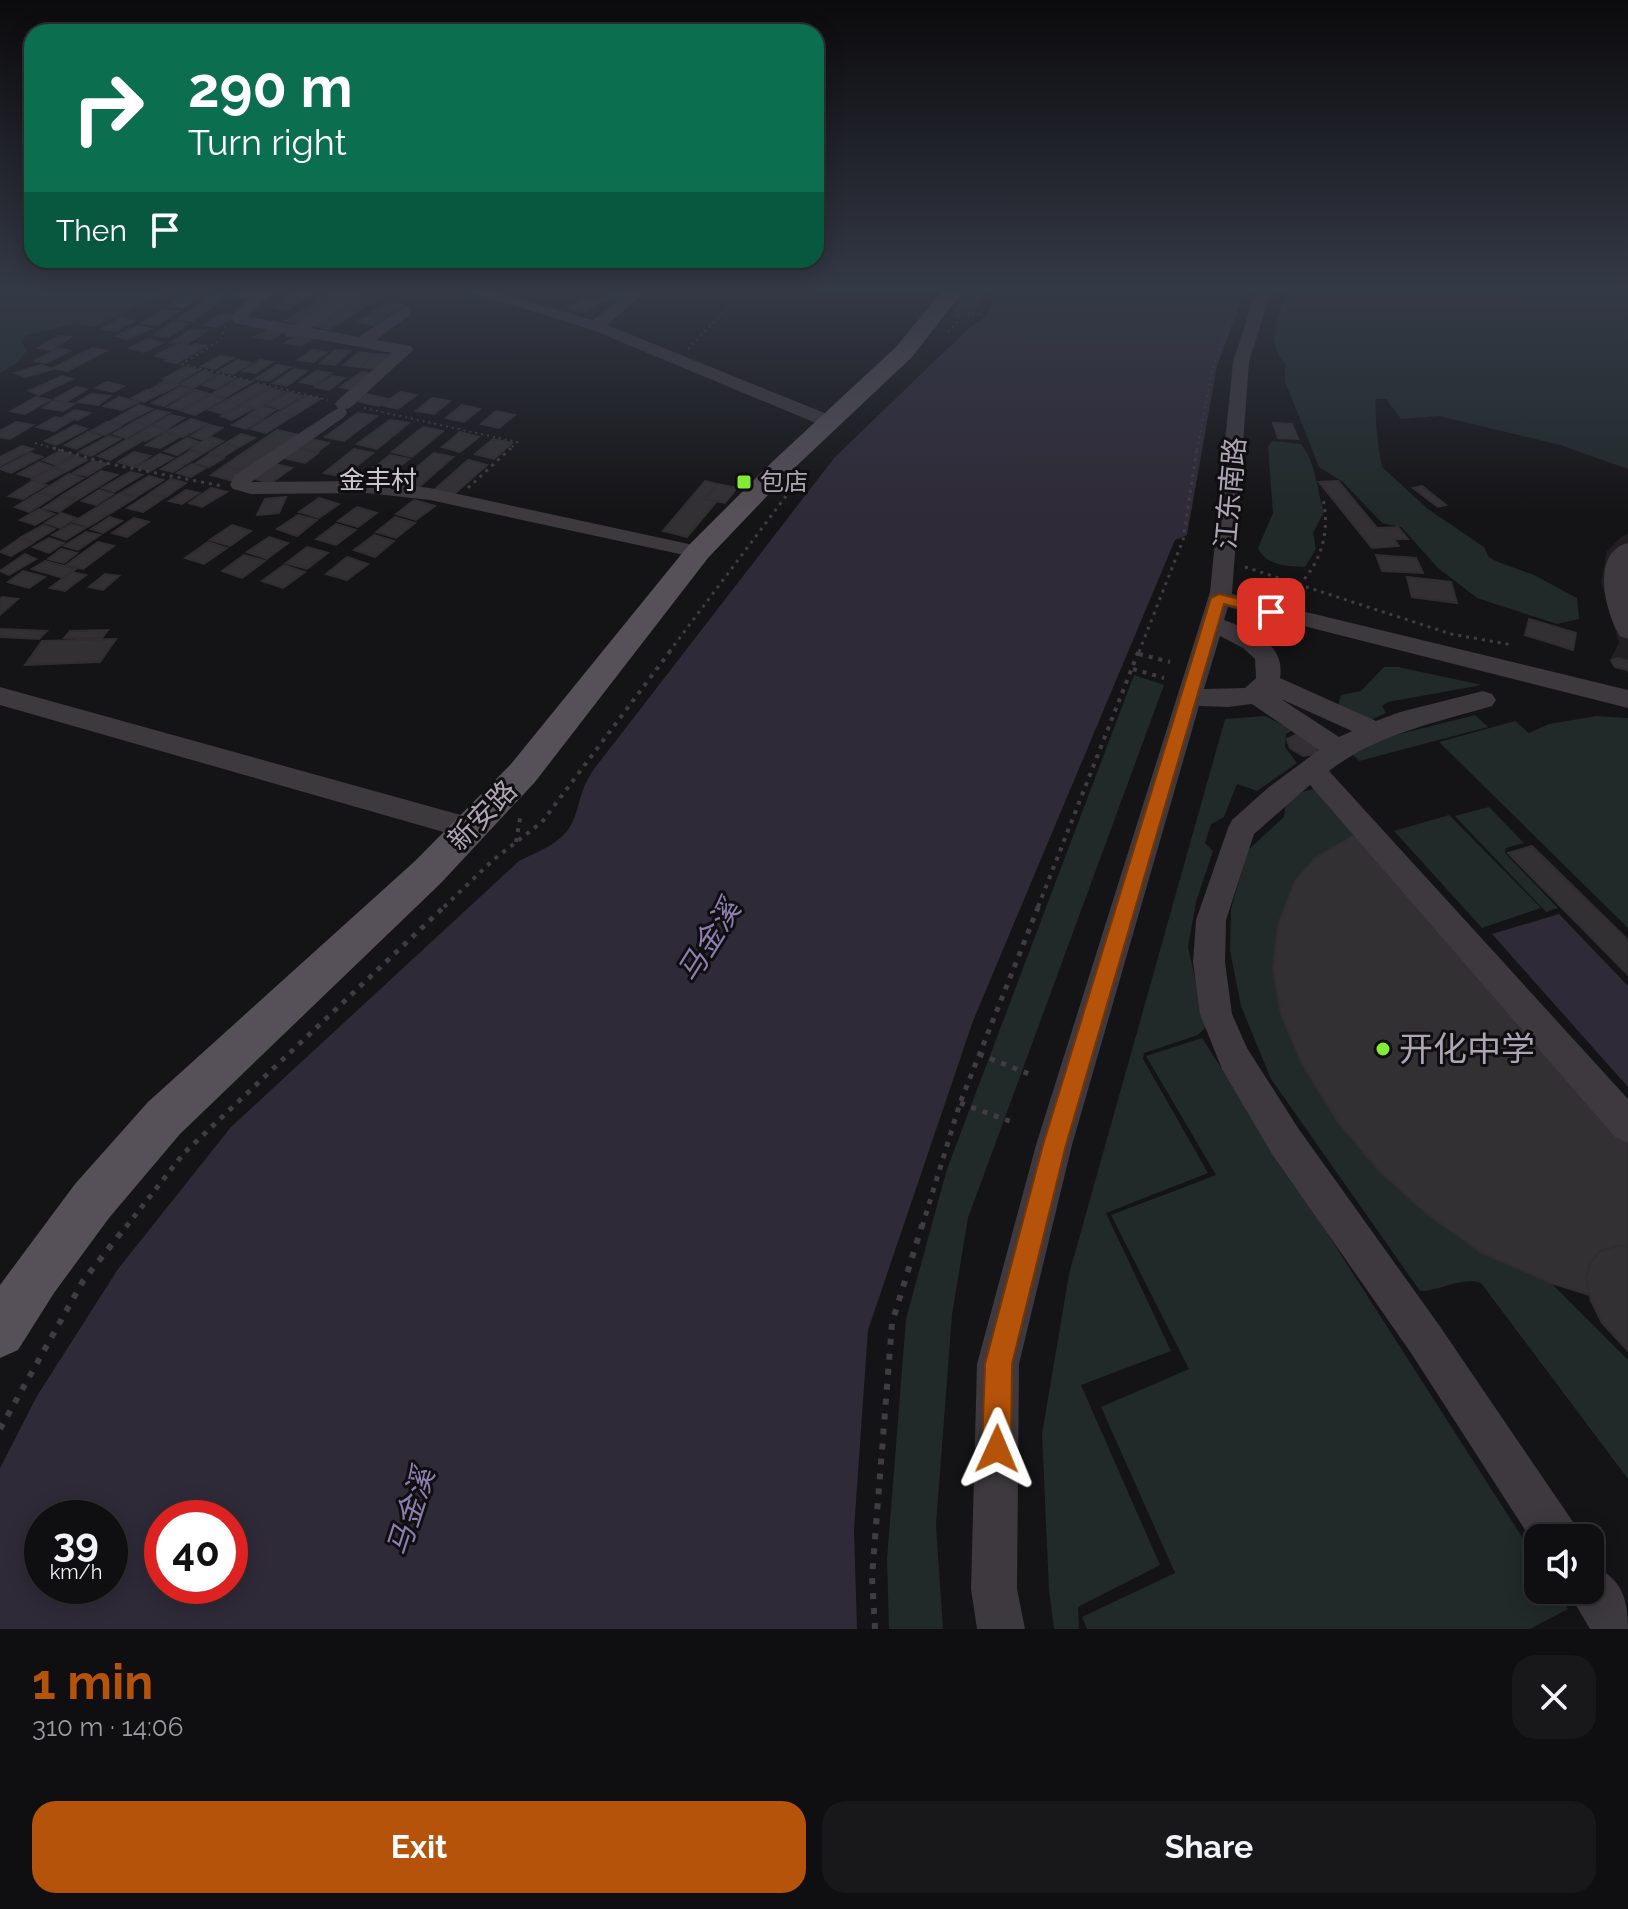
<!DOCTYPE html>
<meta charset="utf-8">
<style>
body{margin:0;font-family:Raleway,"Noto Sans SC",sans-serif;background:#181719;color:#f1f3f6;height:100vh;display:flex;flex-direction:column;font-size:30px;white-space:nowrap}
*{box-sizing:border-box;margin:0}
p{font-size:26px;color:#9b9c9f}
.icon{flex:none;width:44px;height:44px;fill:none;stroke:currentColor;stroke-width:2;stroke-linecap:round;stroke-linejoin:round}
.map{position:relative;height:1629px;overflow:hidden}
.drawer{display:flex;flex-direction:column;background:#0f0e10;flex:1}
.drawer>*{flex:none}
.hud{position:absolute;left:24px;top:24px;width:800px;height:244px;border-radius:24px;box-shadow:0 4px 20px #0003,0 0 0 2px #2f2e30;background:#0b6e4f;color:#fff;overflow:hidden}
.fabs{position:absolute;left:1524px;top:1524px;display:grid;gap:16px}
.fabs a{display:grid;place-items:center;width:80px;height:80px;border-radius:16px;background:#0f0e10;box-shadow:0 4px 20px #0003,0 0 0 2px #2f2e30;font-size:40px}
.speed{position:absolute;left:24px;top:1500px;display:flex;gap:16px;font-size:40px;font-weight:700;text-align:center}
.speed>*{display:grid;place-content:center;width:104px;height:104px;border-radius:50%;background:#0f0e10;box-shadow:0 4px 20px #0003,0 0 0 2px #2f2e30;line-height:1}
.speed small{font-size:20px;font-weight:400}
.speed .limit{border:12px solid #d22;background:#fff;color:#111}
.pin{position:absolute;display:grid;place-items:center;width:68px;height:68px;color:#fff;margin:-34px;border-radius:16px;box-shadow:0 4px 12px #0006}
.me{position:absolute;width:88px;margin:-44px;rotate:1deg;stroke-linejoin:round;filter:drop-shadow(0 0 6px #0008)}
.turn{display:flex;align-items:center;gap:28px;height:168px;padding:0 32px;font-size:36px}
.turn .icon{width:104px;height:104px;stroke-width:2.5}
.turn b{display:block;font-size:56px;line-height:68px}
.then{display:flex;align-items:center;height:76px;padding:0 32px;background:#0003;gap:16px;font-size:30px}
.round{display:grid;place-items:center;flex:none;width:84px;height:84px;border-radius:24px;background:#181719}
.overview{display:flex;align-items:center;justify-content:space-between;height:136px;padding:0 32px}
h1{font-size:48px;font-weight:700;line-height:60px;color:#b45309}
.action{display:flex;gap:16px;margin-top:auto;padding:16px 32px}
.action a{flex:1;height:92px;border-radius:24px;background:#b45309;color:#fff;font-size:32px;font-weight:700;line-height:92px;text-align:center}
.action a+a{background:#181719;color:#f1f3f6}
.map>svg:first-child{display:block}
.built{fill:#211f22}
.green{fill:#212929}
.water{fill:#2f2a38;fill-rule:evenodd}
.building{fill:#333034;stroke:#302d31;stroke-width:2}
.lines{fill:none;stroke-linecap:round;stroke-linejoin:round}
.path-far4{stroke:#403c42;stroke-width:2;stroke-dasharray:2 4;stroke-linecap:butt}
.path-far3{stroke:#403c42;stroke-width:3;stroke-dasharray:3 5;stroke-linecap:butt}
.path-far2{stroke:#403c42;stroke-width:4;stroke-dasharray:4 6;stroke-linecap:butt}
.path-far1{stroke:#403c42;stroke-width:5;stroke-dasharray:5 7;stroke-linecap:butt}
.path{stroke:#403c42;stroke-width:6;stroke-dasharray:6 9;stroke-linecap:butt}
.minor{fill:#3d393e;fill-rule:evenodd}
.major{fill:#565058;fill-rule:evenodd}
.route{fill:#b45309;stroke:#753606;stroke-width:2}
.poi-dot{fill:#83ea36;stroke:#0f0e10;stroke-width:3}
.labels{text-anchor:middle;stroke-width:6;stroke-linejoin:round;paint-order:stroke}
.far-poi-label{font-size:24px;fill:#aea5b4;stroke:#0f0e10;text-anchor:start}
.far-quarter-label{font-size:26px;fill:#cdc6d1;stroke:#0f0e10}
.street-label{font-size:28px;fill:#aea5b4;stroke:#0f0e10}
.water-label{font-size:30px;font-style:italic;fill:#8f7daf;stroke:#0f0e10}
.near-poi-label{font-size:34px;fill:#aea5b4;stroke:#0f0e10;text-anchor:start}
</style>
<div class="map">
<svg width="1628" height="1629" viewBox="0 0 1628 1629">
<rect width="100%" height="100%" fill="#141315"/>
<polygon class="built" points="1628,534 1628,673 1610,660 1619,643 1601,582 1607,551 1622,536"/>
<g class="green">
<polygon points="0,288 176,288 94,327 75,324 26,335 22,342 27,351 16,364 0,373"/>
<polygon points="969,288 990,288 972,315 959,318 953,316 954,308"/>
<path d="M1291,288H1628V469L1560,445L1439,416L1401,419L1386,399H1376C1374,406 1379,463 1383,468L1428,509L1484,547L1489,557L1498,562L1534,575L1577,598L1579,619L1557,624L1477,598L1438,568L1401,527L1382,523L1343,482L1319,467L1285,381V364C1264,338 1279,317 1291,288Z"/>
<path d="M1273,441L1301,444C1316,462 1317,490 1324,512L1313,533L1316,549L1305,567C1288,566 1266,566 1258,548L1273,513L1268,446Z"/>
<polygon points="1384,667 1398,667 1482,685 1388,702 1382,706 1386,713 1371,720 1338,706 1341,695 1361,691"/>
<polygon points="1134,675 1164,685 968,1218 952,1315 936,1525 943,1629 889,1629 887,1559 906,1319 947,1169"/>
<polygon points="1475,715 1488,727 1359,761 1353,755 1388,737"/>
<polygon points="1265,716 1293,730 1286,734 1285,747 1297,763 1257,791 1237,784 1224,817 1211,824 1205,843 1213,851 1196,902 1188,947 1206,1027 1198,1035 1144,1053 1143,1059 1208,1173 1106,1213 1171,1351 1081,1385 1160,1565 1078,1607 1079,1629 1054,1629 1049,1590 1042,1434 1069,1274 1225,719"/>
<polygon points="1596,716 1628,718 1628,928 1439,742 1515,721 1529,733 1549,724"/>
<path d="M1313,789L1322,790L1356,835L1315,858L1295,881L1278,925L1273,969L1281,1014L1302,1064L1338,1122L1380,1172L1426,1213L1482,1253L1551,1283L1628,1360V1479L1481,1283C1461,1276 1441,1291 1420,1291L1271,1079L1241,1006L1230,951L1231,909L1248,850L1284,817L1286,803L1302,792Z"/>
<polygon points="1489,807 1524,843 1506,848 1505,853 1558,908 1546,912 1455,816"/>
<polygon points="1449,815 1541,908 1482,928 1394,831"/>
<polygon points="1202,1038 1538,1562 1538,1590 1556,1590 1568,1609 1530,1629 1087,1629 1082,1617 1175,1573 1101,1407 1189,1369 1111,1215 1216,1175 1146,1056"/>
</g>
<g class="water">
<path d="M998,288H1246L1217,366L1187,535L1175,540L973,1021L868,1330L854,1530L857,1629H0V1468L37,1396L118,1269L231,1127L519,861C539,851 563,843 573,821C582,800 579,791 594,769L835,457L970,327L986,316ZM42,1518H110V1586H42ZM162,1518H230V1586H162Z"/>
<polygon points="1559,914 1628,986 1628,1087 1492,934"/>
</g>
<g class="building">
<polygon points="243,288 259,288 247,298 232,298"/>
<polygon points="304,288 323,288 304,299 289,297"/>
<polygon points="338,288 358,288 332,304 316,301"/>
<polygon points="615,288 632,291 615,303 599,300"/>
<polygon points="214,295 227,296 212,307 199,305"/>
<polygon points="183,296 198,297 184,307 169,306"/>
<polygon points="287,298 301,301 287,309 272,307"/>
<polygon points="360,298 375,301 361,309 346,306"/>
<polygon points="584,298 600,302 585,312 569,308"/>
<polygon points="316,303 331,305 301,324 285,321"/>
<polygon points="388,303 403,305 390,314 374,311"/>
<polygon points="197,306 212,307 193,321 178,319"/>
<polygon points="344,308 359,310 330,329 314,326"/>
<polygon points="162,310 178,311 157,325 142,323"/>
<polygon points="372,313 387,316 374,325 358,322"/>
<polygon points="220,314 234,316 218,327 204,325"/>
<polygon points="121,318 134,321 115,331 101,329"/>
<polygon points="173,322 187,324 168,337 154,335"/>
<polygon points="138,326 150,329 127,339 116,336"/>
<polygon points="271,328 286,331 270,340 255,337"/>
<polygon points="192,329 207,331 187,344 171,342"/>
<polygon points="301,333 316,336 301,346 285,343"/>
<polygon points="59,336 71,337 51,350 38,348"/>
<polygon points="148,339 163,343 144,352 129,348"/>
<polygon points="178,343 190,346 167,359 156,356"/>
<polygon points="195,344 206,346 177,363 165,361"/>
<polygon points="59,348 70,351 46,363 35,361"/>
<polygon points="92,348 106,351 67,371 53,368"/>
<polygon points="312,350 327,352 314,362 298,360"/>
<polygon points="335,350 350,351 335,365 320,363"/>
<polygon points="359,352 374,354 359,367 344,365"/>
<polygon points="377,354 392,355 378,369 362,367"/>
<polygon points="220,356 233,358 215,369 201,366"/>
<polygon points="238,360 251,363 233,374 219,371"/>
<polygon points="260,360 272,362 255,373 243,371"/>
<polygon points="41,365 53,369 26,377 15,373"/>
<polygon points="277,365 290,367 269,381 255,379"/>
<polygon points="185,367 199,370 177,383 163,379"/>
<polygon points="294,369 307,371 287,386 273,383"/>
<polygon points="203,371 216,375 193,388 180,384"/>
<polygon points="316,371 331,373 315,385 300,382"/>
<polygon points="362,372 375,374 353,390 340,387"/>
<polygon points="220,375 233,379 216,389 203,385"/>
<polygon points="62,376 72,379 39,395 29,391"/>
<polygon points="332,376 345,378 329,390 315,387"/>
<polygon points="238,379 251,382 226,397 212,394"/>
<polygon points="165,381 178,385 163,393 149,390"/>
<polygon points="107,382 124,386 113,392 96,388"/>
<polygon points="256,384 269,387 223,414 209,410"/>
<polygon points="76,387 87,389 66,402 55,399"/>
<polygon points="180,387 193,390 164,406 152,403"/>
<polygon points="270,388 284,392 256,409 242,405"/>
<polygon points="147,390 159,394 144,402 132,398"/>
<polygon points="196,390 209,394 181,410 168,407"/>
<polygon points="288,392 302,396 280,409 266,405"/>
<polygon points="400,392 416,395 398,409 382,405"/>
<polygon points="91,394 110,396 98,405 78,402"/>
<polygon points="366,394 388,399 379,406 357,401"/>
<polygon points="211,395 224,399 195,415 182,411"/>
<polygon points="306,396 320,399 295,415 280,412"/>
<polygon points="36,397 50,400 25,414 11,411"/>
<polygon points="119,397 138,402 122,410 104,406"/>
<polygon points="432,398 450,401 434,414 416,411"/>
<polygon points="53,401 74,404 63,411 43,408"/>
<polygon points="139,405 152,409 121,425 109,422"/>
<polygon points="462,405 480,409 464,422 446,418"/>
<polygon points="241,406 252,409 232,420 221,416"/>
<polygon points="262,406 275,410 263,418 249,414"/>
<polygon points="75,410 90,413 78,420 63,417"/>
<polygon points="156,410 169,413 147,426 134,422"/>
<polygon points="496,411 515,415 499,428 481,424"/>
<polygon points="278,412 293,416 266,433 251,429"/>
<polygon points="358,413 377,416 344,441 325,437"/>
<polygon points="171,415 184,418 167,429 153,425"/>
<polygon points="249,415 263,419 246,429 232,425"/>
<polygon points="55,417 72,420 54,431 37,427"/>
<polygon points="191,419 207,424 183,437 167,432"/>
<polygon points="390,420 409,423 377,449 357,444"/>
<polygon points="16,422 33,425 10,439 0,437 0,431"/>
<polygon points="107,422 121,426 105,435 91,431"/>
<polygon points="134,422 147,426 126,438 113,434"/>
<polygon points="1273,423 1292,424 1298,439 1278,438"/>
<polygon points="75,425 87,429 56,445 45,441"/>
<polygon points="209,425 222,428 204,440 191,436"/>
<polygon points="151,426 167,430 145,441 131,438"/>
<polygon points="423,427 443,431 412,457 392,452"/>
<polygon points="277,430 299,435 246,471 224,466"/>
<polygon points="88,432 100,436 76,449 65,445"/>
<polygon points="460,432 479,437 460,452 442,447"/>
<polygon points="165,433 179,437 160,448 146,445"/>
<polygon points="241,434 255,438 239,447 226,443"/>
<polygon points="109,436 120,439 91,456 79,452"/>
<polygon points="210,437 223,441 204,453 191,449"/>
<polygon points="187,438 199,442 177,455 165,451"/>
<polygon points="128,439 140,442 110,460 98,456"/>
<polygon points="310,439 329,443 317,452 298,448"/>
<polygon points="493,439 512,443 494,459 475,454"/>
<polygon points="224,444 237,448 223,457 210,453"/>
<polygon points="22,446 33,449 0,466 0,457"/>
<polygon points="297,448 318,453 305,463 284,458"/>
<polygon points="354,449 373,453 343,477 324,473"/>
<polygon points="60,451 73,455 56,465 43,460"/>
<polygon points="190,451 202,454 173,472 161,469"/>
<polygon points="134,452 150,456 134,467 118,462"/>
<polygon points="30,453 42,457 11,473 0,469"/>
<polygon points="434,453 453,457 418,488 398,483"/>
<polygon points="160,454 173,458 150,471 137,467"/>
<polygon points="210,454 224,458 209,467 196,463"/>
<polygon points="390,455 409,459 377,485 357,481"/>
<polygon points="75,456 87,460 67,471 55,467"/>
<polygon points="468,460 487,465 453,495 433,491"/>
<polygon points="93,461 107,464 87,476 73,473"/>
<polygon points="39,462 53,467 32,478 18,474"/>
<polygon points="192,464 205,468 191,477 177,473"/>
<polygon points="275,464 292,468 271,483 255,479"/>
<polygon points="224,466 246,471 233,481 211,475"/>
<polygon points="53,468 65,472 44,483 32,479"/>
<polygon points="101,471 117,475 77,500 61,496"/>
<polygon points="130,472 142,475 114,492 102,488"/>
<polygon points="69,474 83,478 54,496 40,492"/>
<polygon points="149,476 163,480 136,497 122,492"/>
<polygon points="171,479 186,483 166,497 150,493"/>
<polygon points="32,481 46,485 23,499 9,496"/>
<polygon points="705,481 717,484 705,499 717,501 687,537 663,531"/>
<polygon points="1338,481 1377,528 1398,527 1408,539 1394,539 1399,546 1372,548 1319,482"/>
<polygon points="717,484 737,488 725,503 705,499"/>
<polygon points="1422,486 1446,505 1438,507 1413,488"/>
<polygon points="211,488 227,492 202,507 189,503"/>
<polygon points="99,490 113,494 96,505 82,501"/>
<polygon points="186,490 199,493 182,504 169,501"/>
<polygon points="38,493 53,497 29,512 15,507"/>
<polygon points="120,493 135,498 88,527 73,522"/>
<polygon points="149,494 164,498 143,512 127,508"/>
<polygon points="60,497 75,501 59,512 43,508"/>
<polygon points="286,497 279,513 257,515 265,499"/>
<polygon points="319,498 339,504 319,518 299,512"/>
<polygon points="414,500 435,506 416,520 396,514"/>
<polygon points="357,507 377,513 358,527 338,521"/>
<polygon points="39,509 54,514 35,525 20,520"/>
<polygon points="61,513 76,518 60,528 45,523"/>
<polygon points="298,515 317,520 297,536 277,529"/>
<polygon points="110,517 122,521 103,533 91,529"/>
<polygon points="395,517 415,523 396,538 376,532"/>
<polygon points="134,518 149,522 127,537 112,533"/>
<polygon points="71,524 85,528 66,540 52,535"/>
<polygon points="336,524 356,530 336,545 316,539"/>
<polygon points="43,525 55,529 34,542 21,537"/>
<polygon points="232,525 251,531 230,546 210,540"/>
<polygon points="86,532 100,535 78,550 64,546"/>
<polygon points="374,535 394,541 375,557 354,550"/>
<polygon points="269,537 288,543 267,559 247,552"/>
<polygon points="20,538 33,543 11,556 0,552"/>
<polygon points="49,538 64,543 49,553 33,547"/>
<polygon points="98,542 114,546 83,569 66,565"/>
<polygon points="208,542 227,548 204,564 185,558"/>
<polygon points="307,547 328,553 307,569 286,563"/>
<polygon points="61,549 77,553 64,563 48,559"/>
<polygon points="25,554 36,559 9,575 0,571"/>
<polygon points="244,555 265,561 242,578 222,571"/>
<polygon points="1376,555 1416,558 1423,573 1382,571"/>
<polygon points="347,557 368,564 347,580 326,574"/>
<polygon points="45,561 76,569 63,578 32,569"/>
<polygon points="284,565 305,572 283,588 262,581"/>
<polygon points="23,571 45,577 29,588 8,582"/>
<polygon points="71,572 86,575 65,591 50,588"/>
<polygon points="105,574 119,576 103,590 89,587"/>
<polygon points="1407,577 1451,582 1457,603 1412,597"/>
<polygon points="2,597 18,599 0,615 0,599"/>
<polygon points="1529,619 1576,633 1573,650 1525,635"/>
<polygon points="0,629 47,631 39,639 0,637"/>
<polygon points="108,630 102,638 64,638 70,631"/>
<polygon points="116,639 100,662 25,665 42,641"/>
<polygon points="1618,658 1628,661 1628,670 1615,667 1611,660"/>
<polygon points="1298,734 1318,747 1316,754 1303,756 1290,748 1287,739"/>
<polygon points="1356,834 1628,1144 1628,1307 1551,1283 1482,1253 1426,1213 1380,1172 1338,1122 1302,1064 1281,1014 1273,969 1278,925 1295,881 1315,858"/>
<polygon points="1532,846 1628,940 1628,975 1508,853"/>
<polygon points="1617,1246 1628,1247 1628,1351 1602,1323 1591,1301 1586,1279 1590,1263 1600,1251"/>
</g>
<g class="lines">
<g class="path-far4">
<polyline points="225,326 221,340 182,364 328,400"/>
<polyline points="948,332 957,322 979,314 994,288"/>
<polyline points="688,349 747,288"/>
<polyline points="364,408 517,442 509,450"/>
<polyline points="35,443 60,450"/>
<polyline points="1197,450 1212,371 1241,288"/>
</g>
<g class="path-far3">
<polyline points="53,448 110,464 222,486"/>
<polyline points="468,488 511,448"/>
<polyline points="1245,567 1451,634 1513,645"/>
<path d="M1299,585C1322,561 1330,531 1323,499"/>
<polyline points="669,652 792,488"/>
<polyline points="1139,652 1183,540 1197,448"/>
</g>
<g class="path-far2">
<polyline points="1139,654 1170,662"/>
<polyline points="1133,669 1164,678"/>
<polyline points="516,842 521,813"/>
<polyline points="444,907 493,860 542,822 671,650"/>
<polyline points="1038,907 1139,650"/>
</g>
<g class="path-far1">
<polyline points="979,1054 1029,1074"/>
<polyline points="960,1103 1012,1122"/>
<polyline points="126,1227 184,1153 446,905"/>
<polyline points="922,1227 960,1103 1039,905"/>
</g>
<g class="path">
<polyline points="0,1429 83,1281 127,1225"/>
<polyline points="875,1629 872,1577 892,1323 922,1225"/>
</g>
<g class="minor">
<polygon points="260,288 276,288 248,317 295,325 353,288 371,288 312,328 359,337 405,306 411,308 411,314 376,340 411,346 413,350 350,408 345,409 347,413 344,417 251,482 367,481 430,488 698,546 709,552 698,558 430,500 367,493 251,494 233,489 230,485 235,475 338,408 335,404 338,400 392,353 300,336 286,337 285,333 234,323 231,317 233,314"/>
<polygon points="455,288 480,288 593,320 631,290 641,290 641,296 607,325 837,418 839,422 830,428 823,426 590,329"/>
<path d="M1257,288H1272L1249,362L1232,594L1628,690V708L1228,607L1224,620C1251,630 1286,644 1280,678L1376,721L1400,712L1483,691L1492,694L1496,700L1492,706C1434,723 1378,734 1329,771L1628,1099V1143L1615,1137L1310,785L1254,834L1226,920L1225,962L1232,1014L1247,1048L1298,1128L1439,1325L1573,1522L1580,1538H1538V1550L1411,1353L1272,1154L1222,1069L1200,1014L1193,962L1196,920L1228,828L1232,820L1269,787L1319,750L1252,704L1228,707L1199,706L1072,1145L1019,1364L1017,1589L1025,1629H977L971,1589L977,1364L1036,1145L1210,592L1233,362ZM1220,636L1243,648L1255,659L1256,678L1245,688L1204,689ZM1281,699L1352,731L1339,737Z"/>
<path d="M1628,543V639L1620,636C1605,613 1590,552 1628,543Z"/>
<polygon points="0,687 468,817 478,820 482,828 478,836 468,839 0,705"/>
<path d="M1590,1565C1621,1577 1628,1597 1628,1629H1590L1567,1590H1590Z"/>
</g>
<polygon class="major" points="945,288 966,288 912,357 789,473 708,558 535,782 441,883 180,1134 109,1218 54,1293 18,1350 0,1358 0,1285 75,1184 148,1102 415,861 511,764 688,546 771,463 896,347"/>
</g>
<linearGradient id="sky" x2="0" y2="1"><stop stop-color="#0b0a0c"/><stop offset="0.56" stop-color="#343946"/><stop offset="1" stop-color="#343946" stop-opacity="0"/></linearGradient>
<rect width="1628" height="516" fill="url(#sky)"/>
<polygon class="route" points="1219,594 1276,608 1278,612 1271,616 1224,604 1066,1145 1012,1364 1011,1449 1007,1459 997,1463 987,1459 982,1449 985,1364 1043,1145 1211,598"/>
<g class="poi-dot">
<rect x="736" y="474" width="16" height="16" rx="4"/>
<circle cx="1383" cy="1049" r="8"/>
</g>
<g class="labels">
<g class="far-poi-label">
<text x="760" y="490">包店</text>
</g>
<g class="far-quarter-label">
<text x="378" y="489">金丰村</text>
</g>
<g class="street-label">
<text transform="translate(1230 493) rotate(-85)" y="10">江东南路</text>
<text transform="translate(482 815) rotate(-46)" y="10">新安路</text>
</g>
<g class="water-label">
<text transform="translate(709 941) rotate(-58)" y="10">马金溪</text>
<text transform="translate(411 1512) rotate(-72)" y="10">马金溪</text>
</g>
<g class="near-poi-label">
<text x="1399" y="1061">开化中学</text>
</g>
</g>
</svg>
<div class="fabs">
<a><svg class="icon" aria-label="sound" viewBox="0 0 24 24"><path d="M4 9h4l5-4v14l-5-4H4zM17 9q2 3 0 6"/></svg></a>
</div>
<div class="speed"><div>39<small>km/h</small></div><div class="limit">40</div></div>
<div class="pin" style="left:1271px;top:612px;background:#d93025"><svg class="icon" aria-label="arrive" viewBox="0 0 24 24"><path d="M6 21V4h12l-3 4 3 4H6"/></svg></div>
<svg class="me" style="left:997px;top:1449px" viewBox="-20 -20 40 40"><path d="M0-17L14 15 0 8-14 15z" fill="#b45309" stroke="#fff" stroke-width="4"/></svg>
<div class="hud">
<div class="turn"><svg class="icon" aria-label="right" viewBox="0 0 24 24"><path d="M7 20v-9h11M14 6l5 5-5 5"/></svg><div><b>290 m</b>Turn right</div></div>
<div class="then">Then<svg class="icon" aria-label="arrive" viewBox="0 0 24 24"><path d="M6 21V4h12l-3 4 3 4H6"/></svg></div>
</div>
</div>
<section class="drawer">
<div class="overview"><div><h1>1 min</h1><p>310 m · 14:06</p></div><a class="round"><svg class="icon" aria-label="close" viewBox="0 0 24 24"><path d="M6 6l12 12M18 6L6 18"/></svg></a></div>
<div class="action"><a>Exit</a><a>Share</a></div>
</section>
